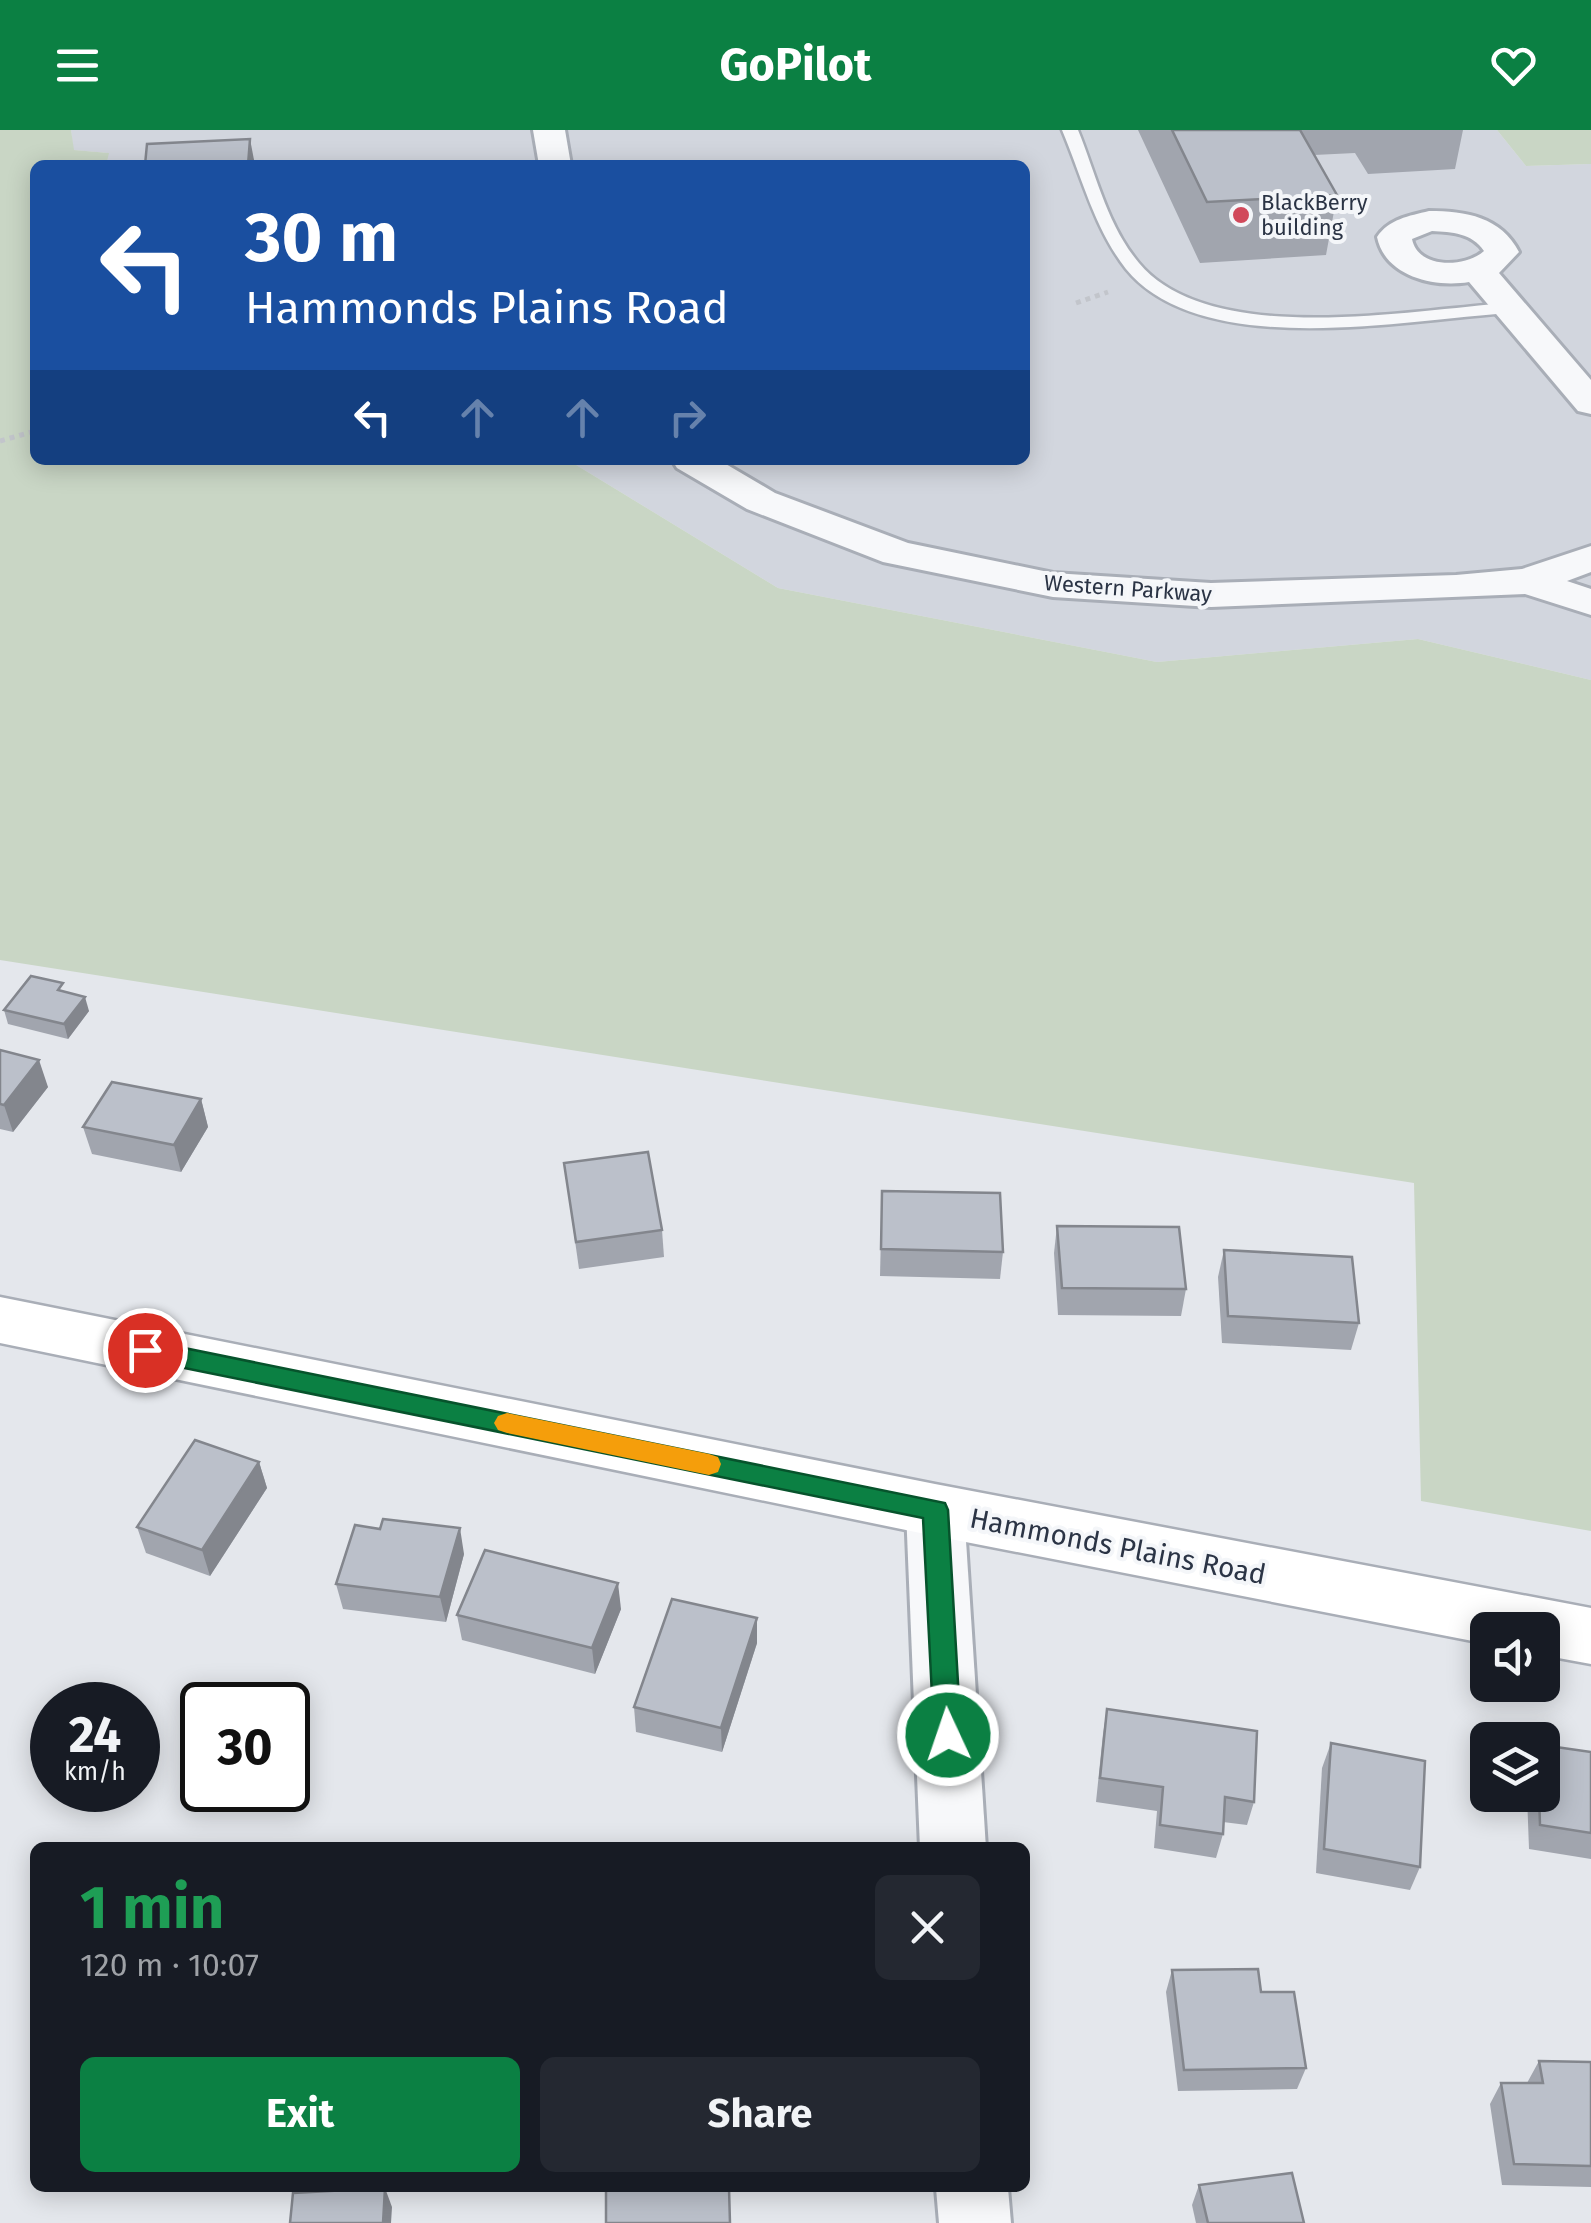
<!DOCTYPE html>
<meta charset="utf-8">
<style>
body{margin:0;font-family:"Fira Sans",sans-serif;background:#242831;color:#f1f3f6;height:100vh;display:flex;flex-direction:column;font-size:38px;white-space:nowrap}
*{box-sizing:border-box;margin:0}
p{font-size:32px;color:#9ea1a6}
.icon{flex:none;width:55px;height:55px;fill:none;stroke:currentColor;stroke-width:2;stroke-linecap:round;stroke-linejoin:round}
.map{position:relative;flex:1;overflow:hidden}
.panel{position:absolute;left:30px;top:1712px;width:1000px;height:350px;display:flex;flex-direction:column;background:#171b24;border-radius:15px;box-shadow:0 5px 25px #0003}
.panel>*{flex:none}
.banner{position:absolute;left:30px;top:30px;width:1000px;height:305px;border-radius:15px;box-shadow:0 5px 25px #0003;background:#1a4fa0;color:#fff;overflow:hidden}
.buttons{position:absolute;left:1470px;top:1482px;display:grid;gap:20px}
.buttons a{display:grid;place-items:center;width:90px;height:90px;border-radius:15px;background:#171b24;box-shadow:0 5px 25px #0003;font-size:50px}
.speed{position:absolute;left:30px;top:1552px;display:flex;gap:20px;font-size:50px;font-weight:700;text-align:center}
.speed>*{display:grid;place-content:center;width:130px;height:130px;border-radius:50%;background:#171b24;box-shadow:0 5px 25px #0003;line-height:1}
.speed small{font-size:25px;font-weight:400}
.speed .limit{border:5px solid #111;border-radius:15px;background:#fff;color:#111}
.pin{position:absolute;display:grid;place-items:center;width:85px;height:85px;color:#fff;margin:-42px;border:5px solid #fff;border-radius:50%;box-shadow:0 2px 10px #0007}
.me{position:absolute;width:110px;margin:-55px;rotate:357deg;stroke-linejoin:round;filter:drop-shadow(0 0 8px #0008)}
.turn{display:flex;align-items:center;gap:35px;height:210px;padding:0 50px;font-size:45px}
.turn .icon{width:130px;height:130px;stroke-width:2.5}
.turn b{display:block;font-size:70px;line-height:85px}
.lanes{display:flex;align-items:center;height:95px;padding:0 50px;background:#0003;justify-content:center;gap:50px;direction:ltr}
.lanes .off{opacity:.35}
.round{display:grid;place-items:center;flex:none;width:105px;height:105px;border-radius:15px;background:#242831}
.summary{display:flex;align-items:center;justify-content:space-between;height:170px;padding:0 50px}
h1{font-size:60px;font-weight:700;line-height:75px;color:#1e9e55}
.cta{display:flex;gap:20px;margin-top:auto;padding:20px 50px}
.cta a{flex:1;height:115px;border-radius:15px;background:#0b8043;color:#fff;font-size:40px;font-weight:700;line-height:115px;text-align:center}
.cta a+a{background:#242831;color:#f1f3f6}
header{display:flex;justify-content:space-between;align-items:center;height:130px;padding:0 50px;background:#0b8043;color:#fff;font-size:45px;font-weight:700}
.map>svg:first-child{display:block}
.built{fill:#d2d6de}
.green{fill:#c9d6c5}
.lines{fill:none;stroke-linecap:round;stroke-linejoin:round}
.service-casing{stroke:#a9aeb7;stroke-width:5}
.minor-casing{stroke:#a9aeb7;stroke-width:6}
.secondary-casing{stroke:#a9aeb7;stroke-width:5}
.path{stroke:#c2c5cb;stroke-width:5;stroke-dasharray:5 5;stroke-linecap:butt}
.service{fill:#f7f8fa;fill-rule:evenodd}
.minor{fill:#f7f8fa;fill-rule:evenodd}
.secondary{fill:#fff;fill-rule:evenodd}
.wall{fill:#a1a5ae}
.shaded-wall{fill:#83868d}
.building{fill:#bbc0ca;stroke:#83868d;stroke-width:2.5}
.route{fill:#0b8043;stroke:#07532c;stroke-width:2.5}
.slow{fill:#f59e0b}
.poi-dot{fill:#d1495b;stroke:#f4f6f9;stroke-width:4}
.labels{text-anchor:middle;stroke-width:8;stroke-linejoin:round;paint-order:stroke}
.far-poi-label{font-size:22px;fill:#2b3445;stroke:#f4f6f9;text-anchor:start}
.far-street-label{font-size:22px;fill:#2b3445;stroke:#f4f6f9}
.street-label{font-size:28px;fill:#2b3445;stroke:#f4f6f9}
</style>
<header><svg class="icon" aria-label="menu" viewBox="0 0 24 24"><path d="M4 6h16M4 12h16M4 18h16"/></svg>GoPilot<svg class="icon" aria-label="heart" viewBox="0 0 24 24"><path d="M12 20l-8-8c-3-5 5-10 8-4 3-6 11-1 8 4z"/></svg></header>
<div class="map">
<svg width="1591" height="2093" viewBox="0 0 1591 2093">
<rect width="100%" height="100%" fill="#e4e7ec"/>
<polygon class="built" points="71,0 1497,0 1526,36 1591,34 1591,550 1418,509 1157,532 778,458 568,330 1025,330 1025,35 106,35 108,23 73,20"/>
<g class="green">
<polygon points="0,0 71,0 74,20 109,23 106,35 35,35 35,330 568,330 778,458 1157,532 1418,509 1591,550 1591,1401 1421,1371 1414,1053 0,830"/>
<polygon points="1497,0 1591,0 1591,34 1526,36"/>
</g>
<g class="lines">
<g class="service-casing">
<path id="service" d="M1062,0H1078C1096,44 1107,95 1139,133C1210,218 1409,180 1509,173L1517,178L1509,183C1404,190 1201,231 1126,139C1094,98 1082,47 1062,0Z"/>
</g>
<g class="minor-casing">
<g id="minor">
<polygon points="533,0 565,0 571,35 539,35"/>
<path d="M1429,81C1466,81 1501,87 1519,122L1499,143L1591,250V284L1578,281L1469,152C1433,158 1385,146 1377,107C1389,89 1409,86 1429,81ZM1432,101C1452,102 1472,103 1484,121C1465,138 1418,139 1412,109Z"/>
<polygon points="672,330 719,330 775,363 908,413 1053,443 1211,453 1456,445 1522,439 1591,416 1591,442 1567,451 1591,459 1591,485 1525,464 1211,477 1053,467 883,432 747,379 677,338"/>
<polygon points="935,1355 956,1363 964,1380 986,1718 920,1718 906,1380 914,1363"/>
<polygon points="936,2058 1008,2058 1011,2093 939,2093"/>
</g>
</g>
<g class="secondary-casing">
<polygon id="secondary" points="0,1167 935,1354 1591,1478 1591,1534 1542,1525 1542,1500 1488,1500 1488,1514 935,1406 0,1213"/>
</g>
<g class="path">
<polyline points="1076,173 1108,162"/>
<polyline points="0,311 35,301"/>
</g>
<use href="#service" class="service"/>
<use href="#minor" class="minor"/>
<use href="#secondary" class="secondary"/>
</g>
<g class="wall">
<polygon points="1138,0 1463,0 1455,39 1368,44 1355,23 1314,25 1337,65 1326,125 1200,133"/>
<polygon points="66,862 89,881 68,909 8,894 4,880"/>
<polygon points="0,920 48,957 13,1002 0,999"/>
<polygon points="201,969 208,997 181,1042 92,1024 83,997"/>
<polygon points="564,1033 662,1100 664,1127 579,1139"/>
<polygon points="882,1061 1003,1122 1000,1149 880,1146"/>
<polygon points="1057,1096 1186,1159 1181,1186 1058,1185 1054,1123"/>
<polygon points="1224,1120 1359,1193 1351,1220 1222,1213 1218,1147"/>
<polygon points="259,1332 267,1358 210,1446 146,1423 137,1397"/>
<polygon points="464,1424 446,1492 343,1479 336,1454"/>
<polygon points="621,1479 595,1544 462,1510 457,1485"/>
<polygon points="757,1488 757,1513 722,1622 636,1602 634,1577"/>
<polygon points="1107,1579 1254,1672 1247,1695 1223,1692 1223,1704 1216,1728 1154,1718 1157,1681 1096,1672 1103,1604"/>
<polygon points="1331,1613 1420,1737 1410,1760 1316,1743 1322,1638"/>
<polygon points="1591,1622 1591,1729 1529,1719 1527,1665 1542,1665"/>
<polygon points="1172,1840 1261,1862 1306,1938 1297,1959 1178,1961 1166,1862"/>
<polygon points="1539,1931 1591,1932 1591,2057 1502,2055 1490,1974 1501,1953 1527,1953"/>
<polygon points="1199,2055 1304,2093 1196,2093 1192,2075"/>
</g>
<g class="shaded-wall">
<polygon points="250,9 255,35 248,35"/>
<polygon points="85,867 89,881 68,909 64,894"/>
<polygon points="39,930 48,957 13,1002 4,975"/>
<polygon points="201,969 208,997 181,1042 174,1015"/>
<polygon points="259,1332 267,1358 210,1446 202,1420"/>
<polygon points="460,1398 464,1424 446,1492 440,1467"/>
<polygon points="618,1453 621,1479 595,1544 592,1518"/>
<polygon points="757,1488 757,1513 722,1622 721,1598"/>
<polygon points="385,2058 392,2077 391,2093 383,2093"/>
</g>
<g class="building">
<polygon points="1172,0 1300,0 1337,65 1207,72"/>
<polygon points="250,9 248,35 145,35 147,14"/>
<polygon points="31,846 63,853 58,860 85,867 64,894 4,880"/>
<polygon points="0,920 39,930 4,975 0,974"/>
<polygon points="112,952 201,969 174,1015 83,997"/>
<polygon points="648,1022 662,1100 576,1112 564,1033"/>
<polygon points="882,1061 1000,1063 1003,1122 881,1119"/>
<polygon points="1057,1096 1179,1097 1186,1159 1062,1158"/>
<polygon points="1224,1120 1352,1127 1359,1193 1228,1186"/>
<polygon points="195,1310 259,1332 202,1420 137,1397"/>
<polygon points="383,1389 460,1398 440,1467 336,1454 355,1395 380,1399"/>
<polygon points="485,1420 618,1453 592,1518 457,1485"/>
<polygon points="672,1469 757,1488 721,1598 634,1577"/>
<polygon points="1107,1579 1257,1601 1254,1672 1225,1667 1223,1704 1160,1695 1163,1657 1100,1648"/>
<polygon points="1331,1613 1425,1631 1420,1737 1324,1719"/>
<polygon points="1542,1615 1591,1622 1591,1703 1540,1695 1539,1665 1542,1665"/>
<polygon points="1258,1839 1261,1862 1294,1862 1306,1938 1184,1940 1172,1840"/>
<polygon points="1539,1931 1591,1932 1591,2036 1514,2034 1501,1953 1543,1953"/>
<polygon points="1292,2043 1304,2093 1208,2093 1199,2055"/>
<polygon points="385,2058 383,2093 290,2093 293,2063"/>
<polygon points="606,2058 729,2058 730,2093 606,2093"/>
</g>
<polygon class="route" points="145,1210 945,1373 948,1380 961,1605 957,1614 948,1617 938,1614 934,1605 923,1388 145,1230 136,1227 133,1220 136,1213"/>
<polygon class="slow" points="507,1283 709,1324 718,1327 721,1334 718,1342 709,1345 507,1303 498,1300 494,1293 498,1286"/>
<circle class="poi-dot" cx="1241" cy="85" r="10"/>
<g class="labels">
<g class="far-poi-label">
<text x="1261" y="80">BlackBerry<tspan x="1261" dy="25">building</tspan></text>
</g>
<g class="far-street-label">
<text transform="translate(1128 458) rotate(4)" y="8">Western Parkway</text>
</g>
<g class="street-label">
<text transform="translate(1118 1416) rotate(11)" y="10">Hammonds Plains Road</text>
</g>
</g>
</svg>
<div class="buttons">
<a><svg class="icon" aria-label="sound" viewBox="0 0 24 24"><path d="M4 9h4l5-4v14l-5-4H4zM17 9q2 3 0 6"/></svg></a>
<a><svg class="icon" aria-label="layers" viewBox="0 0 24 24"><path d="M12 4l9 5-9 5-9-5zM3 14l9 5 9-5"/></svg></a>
</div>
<div class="speed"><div>24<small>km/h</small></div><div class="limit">30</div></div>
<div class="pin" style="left:145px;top:1220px;background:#d93025"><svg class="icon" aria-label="arrive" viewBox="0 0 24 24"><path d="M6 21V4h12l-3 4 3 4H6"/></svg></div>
<svg class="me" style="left:948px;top:1605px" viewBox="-20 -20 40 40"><circle r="17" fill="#0b8043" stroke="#fff" stroke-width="3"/><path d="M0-11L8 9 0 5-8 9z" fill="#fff"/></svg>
<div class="banner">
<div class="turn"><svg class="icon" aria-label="left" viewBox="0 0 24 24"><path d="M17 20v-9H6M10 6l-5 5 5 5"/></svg><div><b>30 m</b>Hammonds Plains Road</div></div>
<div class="lanes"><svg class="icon" aria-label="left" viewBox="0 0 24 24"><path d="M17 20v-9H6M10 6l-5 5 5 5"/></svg><svg class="icon off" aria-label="ahead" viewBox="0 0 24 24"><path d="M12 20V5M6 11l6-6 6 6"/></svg><svg class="icon off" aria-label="ahead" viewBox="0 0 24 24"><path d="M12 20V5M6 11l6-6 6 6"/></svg><svg class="icon off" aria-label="right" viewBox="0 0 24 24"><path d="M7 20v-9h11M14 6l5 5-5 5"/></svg></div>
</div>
<section class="panel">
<div class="summary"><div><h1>1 min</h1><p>120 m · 10:07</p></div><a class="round"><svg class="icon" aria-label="close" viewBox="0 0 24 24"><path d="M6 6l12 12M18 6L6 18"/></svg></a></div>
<div class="cta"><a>Exit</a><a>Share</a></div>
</section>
</div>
